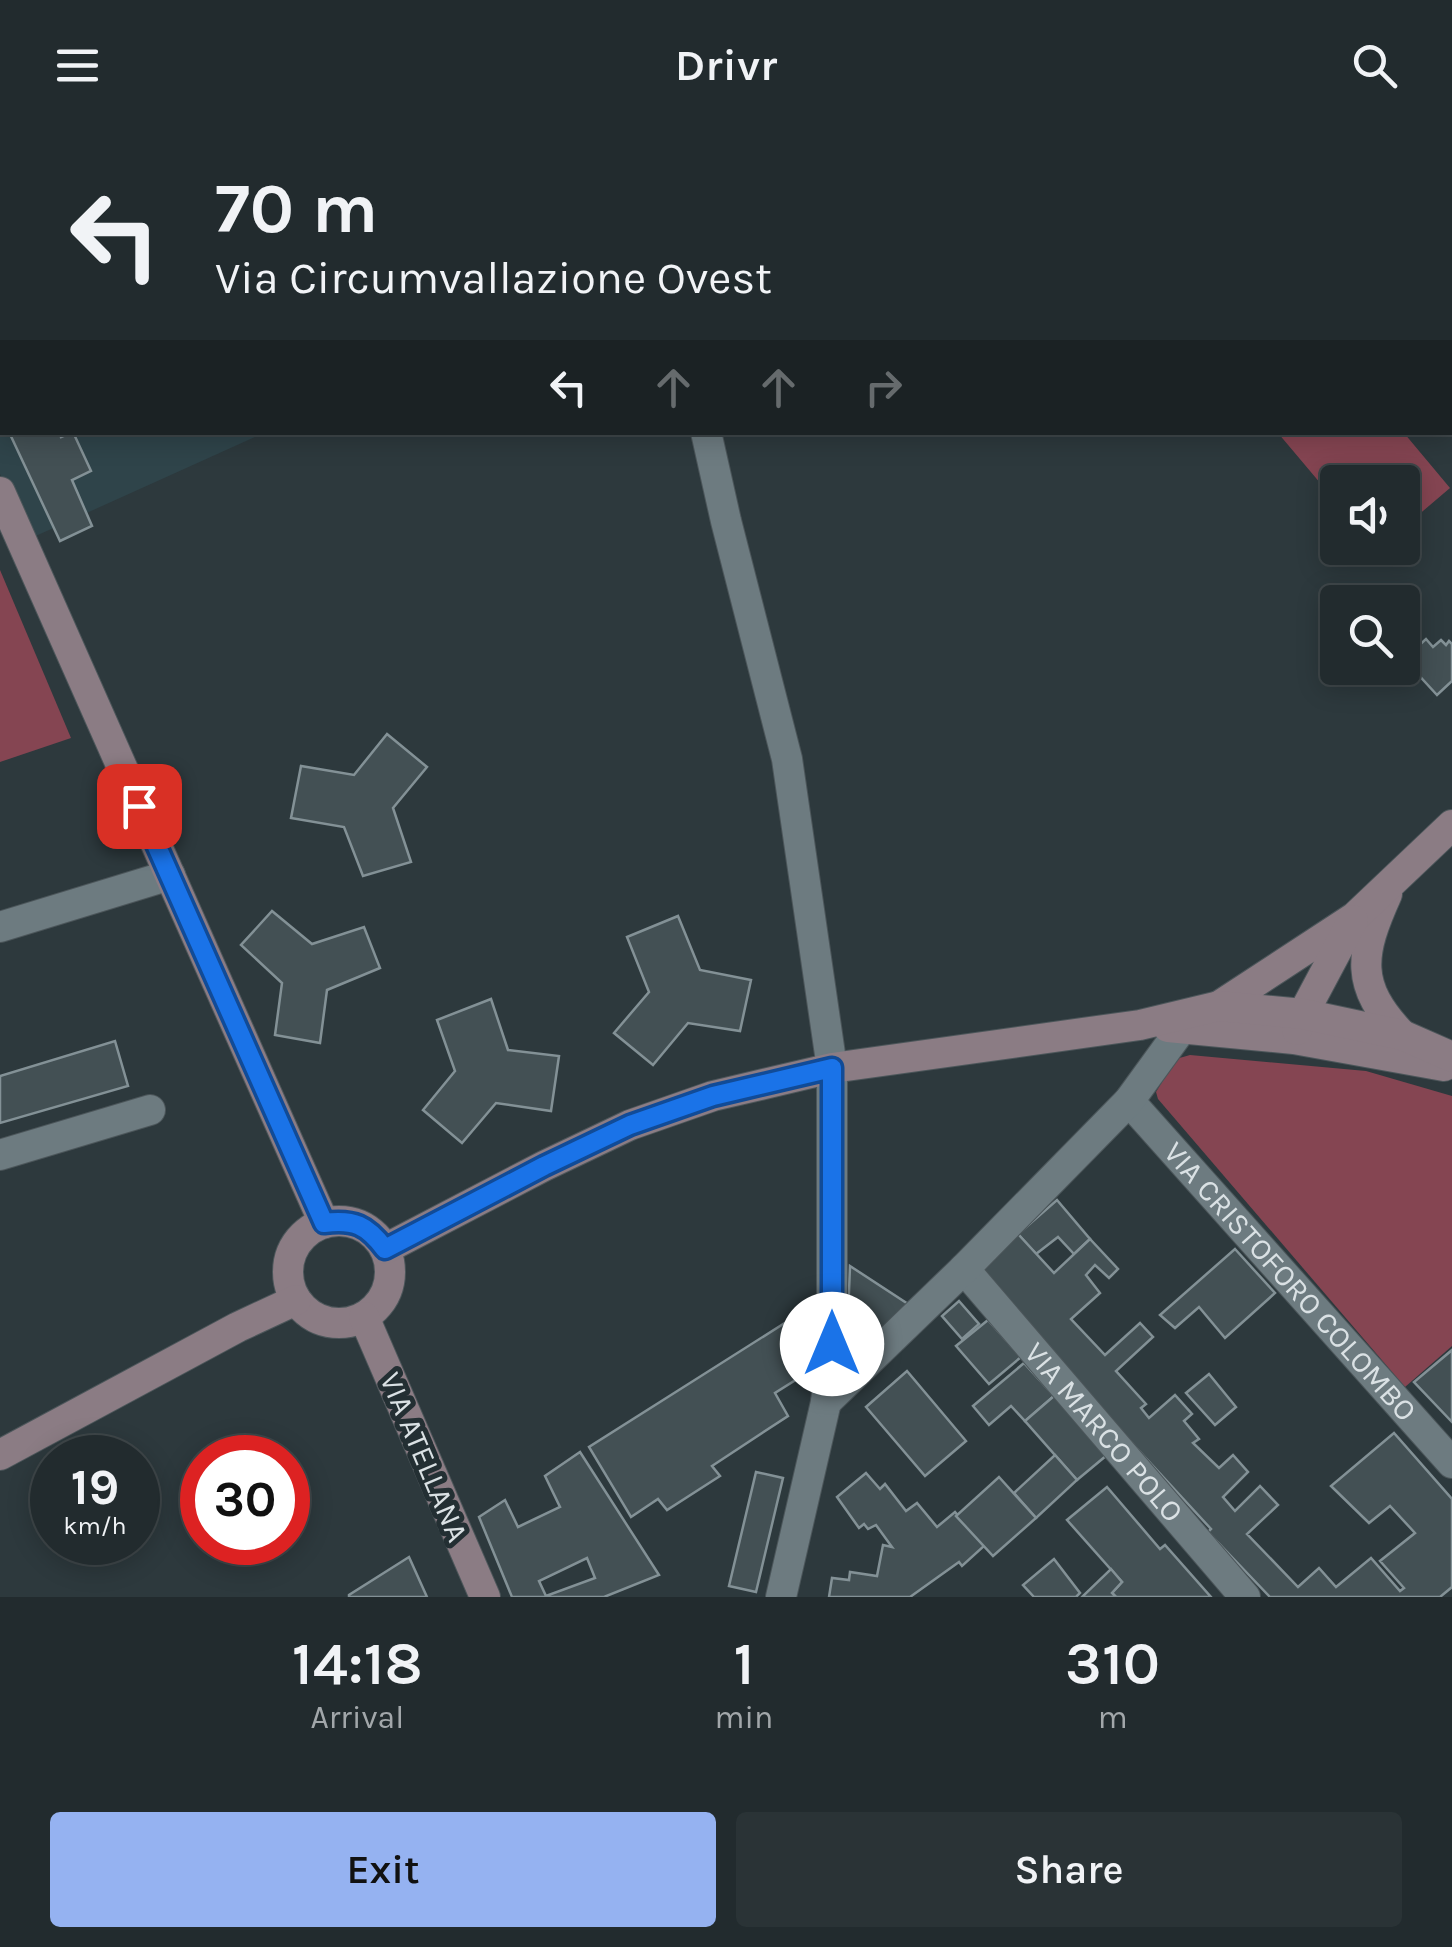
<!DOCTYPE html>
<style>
body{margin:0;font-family:Karla,sans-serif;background:#2a3336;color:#f1f3f6;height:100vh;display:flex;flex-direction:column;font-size:38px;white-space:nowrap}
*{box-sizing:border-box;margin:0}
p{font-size:32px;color:#a2a7aa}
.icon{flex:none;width:55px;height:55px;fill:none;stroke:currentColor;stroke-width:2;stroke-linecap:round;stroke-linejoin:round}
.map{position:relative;height:1467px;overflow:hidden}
.drawer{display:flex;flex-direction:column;background:#222b2e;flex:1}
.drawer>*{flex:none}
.banner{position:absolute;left:0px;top:0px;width:1452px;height:305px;box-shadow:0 5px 25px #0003,0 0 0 2px #3f474a;background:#222b2e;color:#f1f3f6;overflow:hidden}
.buttons{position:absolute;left:1320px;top:335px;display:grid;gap:20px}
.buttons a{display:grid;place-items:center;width:100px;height:100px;border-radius:10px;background:#222b2e;box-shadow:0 5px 25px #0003,0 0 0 2px #3f474a;font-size:50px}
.speed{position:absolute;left:30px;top:1305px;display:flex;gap:20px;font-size:50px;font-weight:700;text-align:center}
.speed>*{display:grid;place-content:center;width:130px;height:130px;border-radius:50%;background:#222b2e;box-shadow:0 5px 25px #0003,0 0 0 2px #3f474a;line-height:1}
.speed small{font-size:25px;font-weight:400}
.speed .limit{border:15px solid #d22;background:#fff;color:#111}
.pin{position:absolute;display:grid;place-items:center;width:85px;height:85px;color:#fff;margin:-42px;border-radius:20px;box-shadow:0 5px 15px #0006}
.me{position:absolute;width:110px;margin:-55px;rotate:0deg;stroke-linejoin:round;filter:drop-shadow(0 0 8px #0008)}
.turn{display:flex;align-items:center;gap:35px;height:210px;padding:0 50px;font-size:45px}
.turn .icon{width:130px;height:130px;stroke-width:2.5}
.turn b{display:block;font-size:70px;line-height:85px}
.lanes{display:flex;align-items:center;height:95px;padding:0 50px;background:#0003;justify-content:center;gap:50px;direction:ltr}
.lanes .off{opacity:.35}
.eta{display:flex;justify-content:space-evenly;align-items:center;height:170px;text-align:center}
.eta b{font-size:60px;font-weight:600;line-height:70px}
.button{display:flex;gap:20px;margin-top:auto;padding:20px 50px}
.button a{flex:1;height:115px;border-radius:10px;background:#95b2f1;color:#111;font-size:40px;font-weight:600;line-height:115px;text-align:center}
.button a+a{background:#2a3336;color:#f1f3f6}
header{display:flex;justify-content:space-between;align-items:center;height:130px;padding:0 50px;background:#222b2e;font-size:45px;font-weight:600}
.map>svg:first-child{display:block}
.built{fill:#2f444a}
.green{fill:#854552}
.building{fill:#435054;stroke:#839196;stroke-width:2.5;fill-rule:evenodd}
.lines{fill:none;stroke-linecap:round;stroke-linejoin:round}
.street-casing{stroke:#4c565a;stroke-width:32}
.secondary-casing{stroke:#4c565a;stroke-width:32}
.street{stroke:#6d7b80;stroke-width:30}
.secondary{stroke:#8b7c84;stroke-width:30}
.route-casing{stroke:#114b97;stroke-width:25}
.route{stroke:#1a73e8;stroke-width:18}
.labels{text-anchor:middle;stroke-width:10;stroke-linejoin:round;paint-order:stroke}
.street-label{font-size:30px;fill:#dae1e4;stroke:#232f33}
</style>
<header><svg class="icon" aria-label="menu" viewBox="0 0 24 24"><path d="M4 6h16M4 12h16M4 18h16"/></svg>Drivr<svg class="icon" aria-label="search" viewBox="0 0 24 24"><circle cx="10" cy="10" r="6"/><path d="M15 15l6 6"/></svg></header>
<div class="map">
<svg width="1452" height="1467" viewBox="0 0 1452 1467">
<rect width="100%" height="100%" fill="#2d393d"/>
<polygon class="built" points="0,0 652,0 653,2 2,2 2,302 264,303 29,409 0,344"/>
<g class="green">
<polygon points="1278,303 1404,303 1450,358 1403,398 1402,352 1338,352 1337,373"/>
<polygon points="0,440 71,608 0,632"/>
<polygon points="1190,925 1366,941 1452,966 1452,1216 1405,1257 1158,969 1156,962 1176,929"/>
</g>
<g class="building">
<polygon points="9,302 59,302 61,307 73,302 91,341 72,350 92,396 60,411"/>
<polygon points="1426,509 1433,517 1441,510 1446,515 1449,511 1452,514 1452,551 1437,565 1404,529"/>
<polygon points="387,604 427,637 393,678 411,732 363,746 344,697 291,688 301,636 354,645"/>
<polygon points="272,781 312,814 364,797 380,838 327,860 320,913 275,905 282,853 241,815"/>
<polygon points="678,786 700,840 751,850 740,901 688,893 653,935 614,903 649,862 627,807"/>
<polygon points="491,869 508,920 559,926 551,981 496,973 462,1013 423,980 455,941 437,890"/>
<polygon points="115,911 128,956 0,993 0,946"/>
<polygon points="1057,1070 1090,1109 1074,1124 1058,1107 1036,1124 1018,1104"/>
<polygon points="1018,1104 1054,1143 1090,1109 1118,1139 1109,1148 1095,1135 1086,1145 1100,1163 1071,1189 1105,1225 1140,1193 1153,1207 1116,1241 1146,1274 1141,1278 1149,1288 1175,1265 1192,1284 1184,1291 1199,1309 1193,1313 1219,1338 1233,1325 1248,1342 1223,1367 1235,1381 1260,1356 1278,1375 1247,1404 1298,1457 1319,1438 1336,1457 1371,1428 1400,1461 1404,1458 1380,1431 1415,1403 1390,1376 1369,1393 1331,1356 1394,1303 1452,1369 1452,1457 1440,1467 1270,1467 1208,1402 1211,1399 1119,1299 979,1138"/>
<polygon points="1235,1119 1275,1163 1225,1208 1199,1177 1175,1198 1160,1185"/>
<polygon points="850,1136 908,1174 861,1219 847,1214"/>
<polygon points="959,1171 979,1194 962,1209 942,1186"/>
<polygon points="810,1177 813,1239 775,1263 788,1286 712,1336 720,1346 667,1380 658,1369 631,1387 589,1317"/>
<polygon points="988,1190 1021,1227 989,1254 956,1216"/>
<polygon points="1452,1220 1452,1292 1414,1252"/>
<polygon points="1024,1233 1054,1266 1025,1291 1011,1276 989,1295 973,1276"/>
<polygon points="907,1241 966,1311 925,1346 866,1277"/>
<polygon points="1209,1244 1236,1277 1215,1295 1186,1263"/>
<polygon points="1054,1266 1107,1325 1077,1350 1025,1291"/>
<path d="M580,1322L659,1445L604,1467H512L479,1387L505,1370L518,1397L560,1377L545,1346ZM587,1428L595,1448L546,1466L539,1451Z"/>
<polygon points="1055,1325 1077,1350 1036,1388 1014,1363"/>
<polygon points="756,1342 783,1348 756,1462 729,1456"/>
<polygon points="866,1343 880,1359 885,1354 906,1381 917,1373 937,1397 955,1382 984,1416 962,1436 959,1432 910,1467 829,1467 832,1448 849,1450 850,1442 877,1446 883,1415 892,1417 876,1395 868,1399 864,1394 859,1398 837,1367"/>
<polygon points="999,1347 1036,1388 993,1426 956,1386"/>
<polygon points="1107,1357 1160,1419 1165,1415 1211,1467 1116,1467 1112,1463 1122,1452 1067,1390"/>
<polygon points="409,1427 427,1467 349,1467 349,1465"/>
<polygon points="1054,1429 1080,1463 1076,1467 1034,1467 1023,1455"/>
<polygon points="1111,1439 1122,1452 1112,1463 1116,1467 1082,1467"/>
</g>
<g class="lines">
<g class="street-casing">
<g id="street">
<polyline points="638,0 639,2"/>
<polyline points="706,302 726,391 787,629 832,938 832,1214 826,1272 781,1467"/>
<polyline points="0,797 170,745"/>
<path id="s1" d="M1129,971L1452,1333"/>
<polyline points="0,1025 150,980"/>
<path id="s2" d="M964,1139L1245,1467"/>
<polyline points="826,1272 964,1139 1129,971 1182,898"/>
</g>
</g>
<g class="secondary-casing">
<g id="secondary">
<polyline points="0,362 324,1093"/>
<path d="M1387,764C1360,824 1354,855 1402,905"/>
<polyline points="1219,876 1355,787 1452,695"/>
<polyline points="1168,897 1294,909 1444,936"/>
<polyline points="1297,900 1303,884 1353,790"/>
<circle cx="339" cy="1142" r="51"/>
<polyline points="385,1119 544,1036 630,995 713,966 832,938 1140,895 1219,876 1303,884 1402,905 1452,927"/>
<polyline points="364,1187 485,1467"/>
<polyline points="0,1325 238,1197 296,1170"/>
</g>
</g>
<use href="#street" class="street"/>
<use href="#secondary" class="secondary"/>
</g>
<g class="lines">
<g class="route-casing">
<path id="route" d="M139,676L324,1093C354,1089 367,1095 385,1119L544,1036L630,995L713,966L832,938V1214"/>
</g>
<use href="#route" class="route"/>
</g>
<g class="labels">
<g class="street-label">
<text dy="10" stroke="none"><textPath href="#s1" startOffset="242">VIA CRISTOFORO COLOMBO</textPath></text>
<text dy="10" stroke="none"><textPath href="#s2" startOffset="215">VIA MARCO POLO</textPath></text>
<text transform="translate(424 1327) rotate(67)" y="10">VIA ATELLANA</text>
</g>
</g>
</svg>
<div class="buttons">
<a><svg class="icon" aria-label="sound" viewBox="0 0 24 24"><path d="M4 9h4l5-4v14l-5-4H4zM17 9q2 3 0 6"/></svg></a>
<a><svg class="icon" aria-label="search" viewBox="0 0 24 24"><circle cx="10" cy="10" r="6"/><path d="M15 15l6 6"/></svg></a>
</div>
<div class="speed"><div>19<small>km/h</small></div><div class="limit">30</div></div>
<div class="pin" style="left:139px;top:676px;background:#d93025"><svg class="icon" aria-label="arrive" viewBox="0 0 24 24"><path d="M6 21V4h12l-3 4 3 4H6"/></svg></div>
<svg class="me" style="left:832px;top:1214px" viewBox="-20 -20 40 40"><circle r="19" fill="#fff"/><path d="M0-13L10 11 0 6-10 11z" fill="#1a73e8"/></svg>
<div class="banner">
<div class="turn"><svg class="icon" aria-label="left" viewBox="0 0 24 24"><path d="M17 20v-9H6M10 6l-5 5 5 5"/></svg><div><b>70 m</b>Via Circumvallazione Ovest</div></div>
<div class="lanes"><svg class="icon" aria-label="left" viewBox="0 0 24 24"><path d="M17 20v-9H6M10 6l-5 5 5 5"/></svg><svg class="icon off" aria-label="ahead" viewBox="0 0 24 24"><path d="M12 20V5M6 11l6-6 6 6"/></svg><svg class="icon off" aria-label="ahead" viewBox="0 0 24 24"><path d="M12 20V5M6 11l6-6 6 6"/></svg><svg class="icon off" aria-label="right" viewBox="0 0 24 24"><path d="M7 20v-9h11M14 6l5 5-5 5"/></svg></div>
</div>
</div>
<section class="drawer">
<div class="eta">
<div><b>14:18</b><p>Arrival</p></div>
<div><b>1</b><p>min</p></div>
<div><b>310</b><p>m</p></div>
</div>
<div class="button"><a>Exit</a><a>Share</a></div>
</section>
